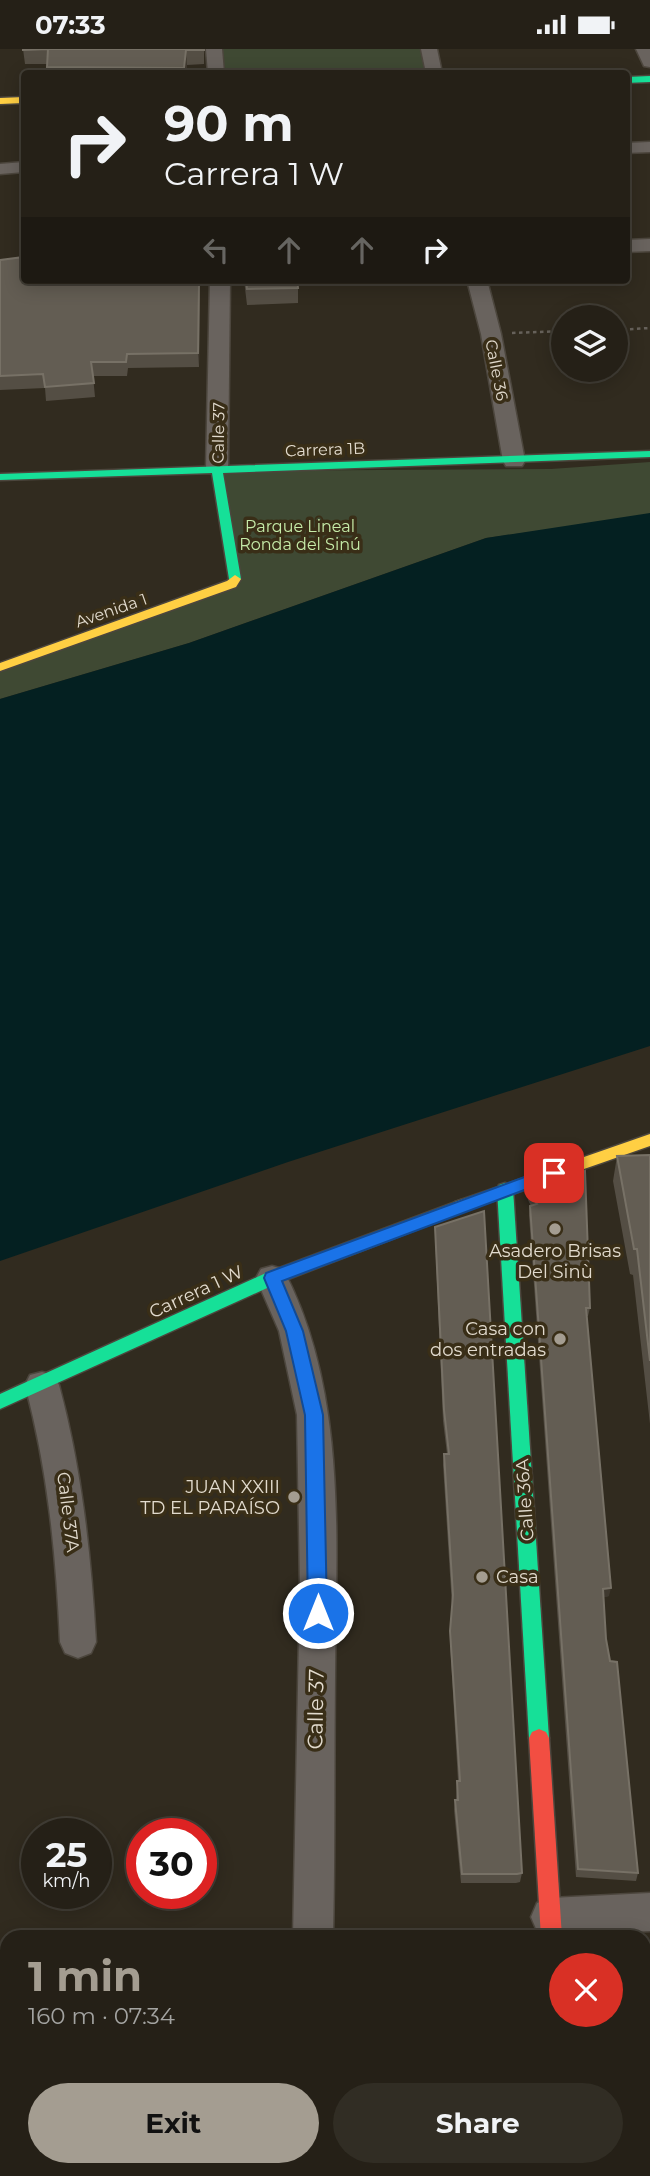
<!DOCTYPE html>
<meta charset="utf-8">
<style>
body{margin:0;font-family:Montserrat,sans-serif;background:#312d24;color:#f1f3f6;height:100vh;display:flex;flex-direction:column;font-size:26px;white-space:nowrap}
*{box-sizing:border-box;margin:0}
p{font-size:23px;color:#a3a3a1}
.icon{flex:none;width:38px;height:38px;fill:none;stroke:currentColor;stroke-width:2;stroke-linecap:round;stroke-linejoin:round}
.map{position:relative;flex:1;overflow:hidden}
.drawer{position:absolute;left:0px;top:1881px;width:651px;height:247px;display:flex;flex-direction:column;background:#252017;border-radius:21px 21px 0 0;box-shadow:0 4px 18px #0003,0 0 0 2px #423e36}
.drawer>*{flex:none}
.hud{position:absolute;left:21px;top:21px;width:609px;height:214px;border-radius:7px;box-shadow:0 4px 18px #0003,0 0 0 2px #423e36;background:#252017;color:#f1f3f6;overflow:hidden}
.buttons{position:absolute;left:551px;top:256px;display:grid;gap:14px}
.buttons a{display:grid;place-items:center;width:77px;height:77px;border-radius:50%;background:#252017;box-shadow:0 4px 18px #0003,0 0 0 2px #423e36;font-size:35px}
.speed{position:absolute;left:21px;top:1769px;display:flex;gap:14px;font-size:35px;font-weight:700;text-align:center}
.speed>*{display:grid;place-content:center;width:91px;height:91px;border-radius:50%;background:#252017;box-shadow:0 4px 18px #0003,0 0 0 2px #423e36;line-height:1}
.speed small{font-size:18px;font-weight:400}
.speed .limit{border:10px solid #d22;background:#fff;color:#111}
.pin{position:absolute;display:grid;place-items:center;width:60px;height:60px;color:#fff;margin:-30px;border-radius:14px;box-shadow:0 4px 10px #0006}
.me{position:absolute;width:77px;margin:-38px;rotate:0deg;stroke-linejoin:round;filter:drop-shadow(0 0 5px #0008)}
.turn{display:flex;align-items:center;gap:24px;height:147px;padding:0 28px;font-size:32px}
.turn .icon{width:91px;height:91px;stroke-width:2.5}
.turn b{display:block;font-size:49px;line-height:60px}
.lanes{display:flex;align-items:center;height:66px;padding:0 28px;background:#0003;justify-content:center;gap:35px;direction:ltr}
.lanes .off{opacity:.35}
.round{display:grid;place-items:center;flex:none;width:74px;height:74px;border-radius:37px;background:#312d24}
.summary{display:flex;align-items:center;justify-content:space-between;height:119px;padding:0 28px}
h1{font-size:42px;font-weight:700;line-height:52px;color:#a49d91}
.action{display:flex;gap:14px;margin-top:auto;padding:14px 28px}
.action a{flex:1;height:80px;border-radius:42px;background:#a49d91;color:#111;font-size:28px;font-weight:700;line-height:80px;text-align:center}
.action a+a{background:#312d24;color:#f1f3f6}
.status{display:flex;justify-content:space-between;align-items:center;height:49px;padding:0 35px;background:#252017;direction:ltr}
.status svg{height:19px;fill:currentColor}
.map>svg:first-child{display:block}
.green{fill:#3f4933}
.water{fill:#042021}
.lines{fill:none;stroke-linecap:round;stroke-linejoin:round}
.street-casing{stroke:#4c463d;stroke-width:3}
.fast-casing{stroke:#4c463d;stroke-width:3}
.slow-casing{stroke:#4c463d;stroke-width:3}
.jam-casing{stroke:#4c463d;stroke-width:3}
.path{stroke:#66615a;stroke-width:2.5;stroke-dasharray:3.5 3.5;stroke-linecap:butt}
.street{fill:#69635e;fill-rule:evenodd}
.fast{fill:#16e098;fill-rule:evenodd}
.slow{fill:#ffcf43;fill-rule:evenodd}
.jam{fill:#f24e42;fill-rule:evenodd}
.wall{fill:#544e44}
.shaded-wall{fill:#3f392f}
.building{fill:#635d53;stroke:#777166;stroke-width:2}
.route{fill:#1a73e8;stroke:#114b97;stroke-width:2}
.poi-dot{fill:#a49d91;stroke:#392e17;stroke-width:2.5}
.labels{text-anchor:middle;stroke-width:7;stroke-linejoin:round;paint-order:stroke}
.far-street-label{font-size:16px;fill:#e2dbce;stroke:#392e17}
.far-park-label{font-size:16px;fill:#c6eca9;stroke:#392e17}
.poi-label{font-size:18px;fill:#e2dbce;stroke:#392e17;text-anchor:end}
.street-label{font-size:18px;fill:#e2dbce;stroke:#392e17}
.near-street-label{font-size:21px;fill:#e2dbce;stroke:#392e17}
</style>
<div class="status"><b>07:33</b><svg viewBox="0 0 49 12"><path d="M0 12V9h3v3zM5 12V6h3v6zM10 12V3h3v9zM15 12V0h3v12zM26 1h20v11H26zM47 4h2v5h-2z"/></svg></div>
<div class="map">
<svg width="650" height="2127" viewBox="0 0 650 2127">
<rect width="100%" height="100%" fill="#312b1f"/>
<g class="green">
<polygon points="221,0 423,0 427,24 223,24"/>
<polygon points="650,413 650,467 486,489 189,594 0,650 0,618 234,539 221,422 551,420"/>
</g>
<polygon class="water" points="650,464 650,997 288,1113 0,1212 0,650 189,594 486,489"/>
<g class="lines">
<g class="street-casing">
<g id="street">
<polygon points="206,0 222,0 224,24 208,24"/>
<polygon points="421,0 437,0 442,24 426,24"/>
<polygon points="636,0 650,0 650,18 644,17"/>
<polygon points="650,93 650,103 626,104 626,94"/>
<polygon points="24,113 24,123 0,125 0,115"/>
<polygon points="650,190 650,202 626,203 626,191"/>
<polygon points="210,231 230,231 228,420 217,427 206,420"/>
<polygon points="467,231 487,231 501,285 525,412 522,417 506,417 503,412 481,285"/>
<path d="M272,1217L283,1220C348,1343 336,1492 335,1627C334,1714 335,1801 333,1888H293L300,1537L297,1366L279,1282L256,1229L261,1220Z"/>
<path d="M42,1323L54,1326L59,1336C82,1421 91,1506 96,1593L91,1604L78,1609L65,1604L60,1593C56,1506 48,1421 25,1336L30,1326Z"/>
<polygon points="650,1844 650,1882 551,1887 537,1882 531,1868 537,1854 551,1849"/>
<rect x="289" y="2121" width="42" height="6"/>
<rect x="543" y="2121" width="42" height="6"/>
</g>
</g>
<g class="fast-casing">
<g id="fast">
<polygon points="650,27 650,33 626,34 626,28"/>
<polygon points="650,402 650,408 223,424 241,530 235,534 229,530 212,424 0,431 0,425"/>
<polygon points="505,1134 511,1136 513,1140 549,1689 546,1695 539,1698 532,1695 529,1689 497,1140 499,1136"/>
<polygon points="461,1151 467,1153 469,1157 467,1161 278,1234 0,1360 0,1345 266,1224"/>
</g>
</g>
<g class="slow-casing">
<g id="slow">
<polygon points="24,48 24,54 0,55 0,49"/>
<polygon points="235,526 241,530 236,538 0,622 0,614 227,532"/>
<polygon points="650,1085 650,1097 461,1163 455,1161 453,1157 455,1153"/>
</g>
</g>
<g class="jam-casing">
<polygon id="jam" points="539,1680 546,1683 549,1689 562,1888 541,1888 529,1689 532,1683"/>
</g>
<g class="path">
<polyline points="616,281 650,279"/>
<polyline points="512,284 564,282"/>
</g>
<use href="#street" class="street"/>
<use href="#fast" class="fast"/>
<use href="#slow" class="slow"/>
<use href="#jam" class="jam"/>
</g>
<g class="wall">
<polygon points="23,0 204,0 204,15 187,16 186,24 48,24 47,15 25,15"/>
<polygon points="0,211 191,235 200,248 199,318 128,319 127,327 93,327 95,348 46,352 45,339 0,341"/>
<polygon points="244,231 332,231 332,235 298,237 298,254 247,256"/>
<polygon points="650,1106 650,1375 633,1226 630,1225 613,1132 617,1107"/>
<polygon points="585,1122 590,1259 588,1267 587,1267 609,1547 603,1548 606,1590 638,1824 636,1832 576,1828 529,1166 530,1157 531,1157 528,1151 529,1142"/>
<polygon points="435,1178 522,1824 520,1833 516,1834 461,1834 454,1761 455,1751 456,1751 457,1732 458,1732 450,1593 452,1557 443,1416 444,1405 447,1405 443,1372 435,1189"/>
</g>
<g class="shaded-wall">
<polygon points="186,1 187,16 186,24 184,24"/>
<polygon points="199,235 200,248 199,318 198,304"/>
<polygon points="611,1539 609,1547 601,1549 603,1540"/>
</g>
<g class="building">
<polygon points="23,0 204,0 204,1 186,1 184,19 47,18 48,0 23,1"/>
<polygon points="24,208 24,231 190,231 190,235 199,235 198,304 127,305 126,313 91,313 94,334 45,338 43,325 0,327 0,211"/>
<polygon points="246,231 297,231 298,239 247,240"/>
<polygon points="650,1106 650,1312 637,1200 634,1200 617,1107"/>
<polygon points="585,1122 590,1259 586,1259 611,1539 603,1540 606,1590 610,1612 617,1613 638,1824 578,1820 530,1157 537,1155 529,1142"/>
<polygon points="484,1162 522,1824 517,1825 462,1825 455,1751 458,1751 457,1732 460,1732 450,1582 453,1546 444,1405 449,1405 444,1361 435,1178"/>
</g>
<polygon class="route" points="554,1117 559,1119 559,1128 282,1232 303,1282 323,1366 327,1564 324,1570 318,1572 311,1570 308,1564 305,1366 286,1282 264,1229 266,1224"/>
<g class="poi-dot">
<circle cx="555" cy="1180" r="7"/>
<circle cx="560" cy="1290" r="7"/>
<circle cx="294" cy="1448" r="7"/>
<circle cx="482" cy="1528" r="7"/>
</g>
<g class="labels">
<g class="far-street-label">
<text transform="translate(497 321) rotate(79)" y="6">Calle 36</text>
<text transform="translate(218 384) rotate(-89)" y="6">Calle 37</text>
<text transform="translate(325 400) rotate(-2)" y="6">Carrera 1B</text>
<text transform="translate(111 561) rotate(-19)" y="6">Avenida 1</text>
</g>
<g class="far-park-label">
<text x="300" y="483">Parque Lineal<tspan x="300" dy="18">Ronda del Sinú</tspan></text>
</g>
<g class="poi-label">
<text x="555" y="1208" text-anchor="middle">Asadero Brisas<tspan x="555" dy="21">Del Sinù</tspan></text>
<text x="546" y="1286">Casa con<tspan x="546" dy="21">dos entradas</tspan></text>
<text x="280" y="1444">JUAN XXIII<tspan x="280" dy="21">TD EL PARAÍSO</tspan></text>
<text x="496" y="1534" text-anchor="start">Casa</text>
</g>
<g class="street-label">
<text transform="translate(196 1243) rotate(-25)" y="6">Carrera 1 W</text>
<text transform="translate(525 1451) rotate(-94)" y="6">Calle 36A</text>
<text transform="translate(68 1463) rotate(83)" y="6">Calle 37A</text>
</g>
<g class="near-street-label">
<text transform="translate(316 1660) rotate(-89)" y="7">Calle 37</text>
</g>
</g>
</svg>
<div class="buttons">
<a><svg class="icon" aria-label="layers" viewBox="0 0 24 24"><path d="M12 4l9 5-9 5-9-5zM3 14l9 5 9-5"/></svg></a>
</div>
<div class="speed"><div>25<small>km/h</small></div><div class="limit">30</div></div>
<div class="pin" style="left:554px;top:1124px;background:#d93025"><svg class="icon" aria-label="arrive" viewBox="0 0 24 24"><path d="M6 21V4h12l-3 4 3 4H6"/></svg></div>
<svg class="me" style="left:318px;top:1564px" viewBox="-20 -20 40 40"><circle r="17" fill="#1a73e8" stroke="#fff" stroke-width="3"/><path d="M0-11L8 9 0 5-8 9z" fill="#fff"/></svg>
<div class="hud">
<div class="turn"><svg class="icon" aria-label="right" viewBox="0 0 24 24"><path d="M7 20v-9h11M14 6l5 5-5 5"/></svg><div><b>90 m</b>Carrera 1 W</div></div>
<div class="lanes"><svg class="icon off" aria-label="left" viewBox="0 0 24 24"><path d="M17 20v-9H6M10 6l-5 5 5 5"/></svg><svg class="icon off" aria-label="ahead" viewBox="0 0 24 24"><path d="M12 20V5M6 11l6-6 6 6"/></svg><svg class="icon off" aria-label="ahead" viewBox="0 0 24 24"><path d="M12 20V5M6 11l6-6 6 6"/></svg><svg class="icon" aria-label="right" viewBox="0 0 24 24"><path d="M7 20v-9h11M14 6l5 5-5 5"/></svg></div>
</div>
<section class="drawer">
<div class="summary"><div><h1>1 min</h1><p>160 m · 07:34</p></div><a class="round" style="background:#d93025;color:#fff"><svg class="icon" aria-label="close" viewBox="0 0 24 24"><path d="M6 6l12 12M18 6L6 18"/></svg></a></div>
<div class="action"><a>Exit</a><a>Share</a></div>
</section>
</div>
